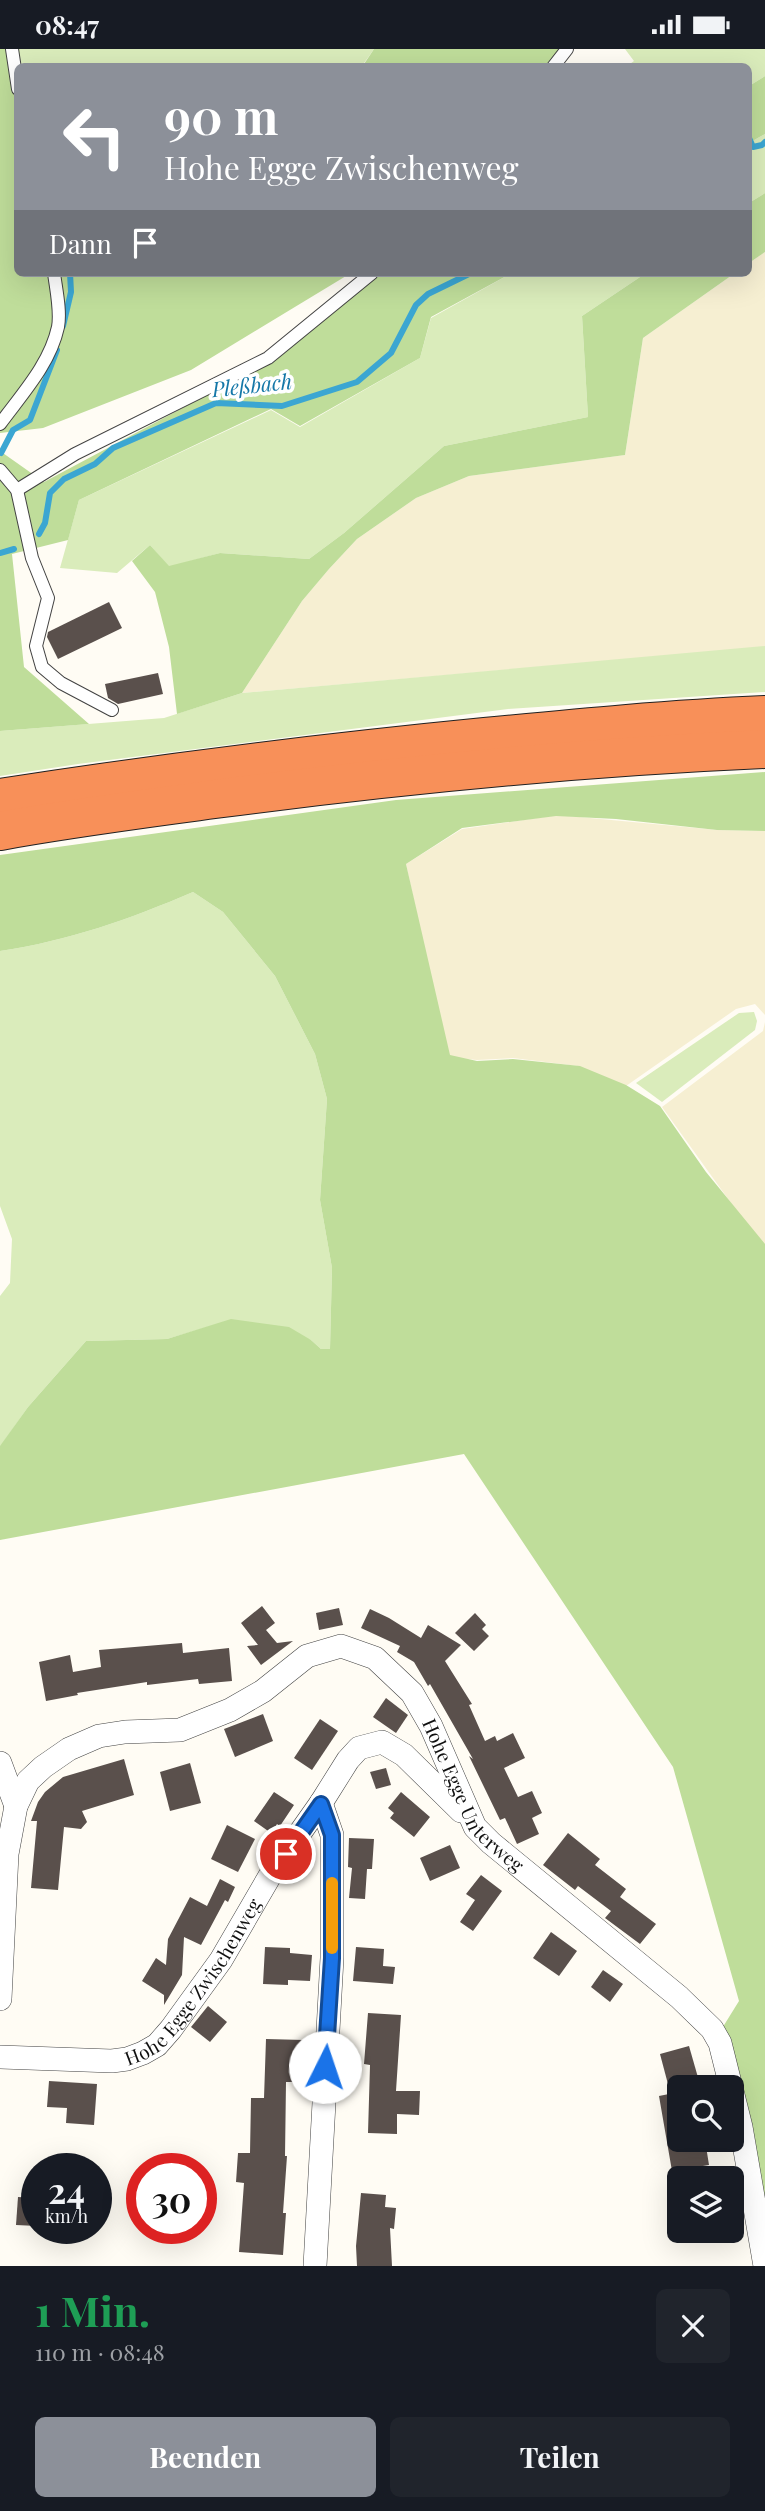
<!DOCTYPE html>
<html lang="de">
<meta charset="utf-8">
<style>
body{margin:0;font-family:"Playfair Display",serif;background:#20242c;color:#f1f3f6;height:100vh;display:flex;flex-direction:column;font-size:26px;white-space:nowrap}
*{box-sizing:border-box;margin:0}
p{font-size:23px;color:#9ea1a6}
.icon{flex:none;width:38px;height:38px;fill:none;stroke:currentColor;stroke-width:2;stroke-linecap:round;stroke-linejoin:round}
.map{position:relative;height:2217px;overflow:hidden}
.drawer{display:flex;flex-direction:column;background:#171b24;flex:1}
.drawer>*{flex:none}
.hud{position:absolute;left:14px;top:14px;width:738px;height:214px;border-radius:10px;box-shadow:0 7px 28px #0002;background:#8c9099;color:#fff;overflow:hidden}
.buttons{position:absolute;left:667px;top:2026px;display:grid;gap:14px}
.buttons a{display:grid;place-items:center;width:77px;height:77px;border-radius:10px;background:#171b24;box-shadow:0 7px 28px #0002;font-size:35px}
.speed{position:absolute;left:21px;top:2104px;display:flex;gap:14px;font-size:35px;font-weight:700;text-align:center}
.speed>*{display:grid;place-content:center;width:91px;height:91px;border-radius:50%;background:#171b24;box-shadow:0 7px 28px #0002;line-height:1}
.speed small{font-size:18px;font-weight:400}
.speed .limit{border:10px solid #d22;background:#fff;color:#111}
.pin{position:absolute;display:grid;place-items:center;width:60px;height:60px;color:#fff;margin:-30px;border:4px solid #fff;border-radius:50%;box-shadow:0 2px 7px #0007}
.me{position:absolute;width:77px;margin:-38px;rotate:4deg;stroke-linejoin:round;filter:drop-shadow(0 0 5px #0008)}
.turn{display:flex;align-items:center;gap:24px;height:147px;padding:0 35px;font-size:32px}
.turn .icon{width:91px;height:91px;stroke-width:2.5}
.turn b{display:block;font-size:49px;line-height:60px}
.then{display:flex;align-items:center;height:66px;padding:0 35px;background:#0003;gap:14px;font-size:26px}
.round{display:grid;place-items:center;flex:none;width:74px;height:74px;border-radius:10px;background:#20242c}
.overview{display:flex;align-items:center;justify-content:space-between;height:119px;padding:0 35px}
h1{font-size:42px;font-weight:700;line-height:52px;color:#1e9e55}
.primary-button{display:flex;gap:14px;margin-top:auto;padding:14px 35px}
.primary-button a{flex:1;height:80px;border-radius:10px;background:#8c9099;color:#fff;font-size:28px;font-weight:700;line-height:80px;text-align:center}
.primary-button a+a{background:#20242c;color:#f1f3f6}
.status{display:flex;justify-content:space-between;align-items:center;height:49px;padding:0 35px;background:#171b24;direction:ltr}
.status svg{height:19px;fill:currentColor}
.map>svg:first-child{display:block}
.farmland{fill:#f6efd2}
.green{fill:#daecbb}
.forest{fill:#bfdd9a}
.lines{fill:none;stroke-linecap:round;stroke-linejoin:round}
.stream{stroke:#3ba6d2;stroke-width:6}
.building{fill:#5a504c}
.lane-casing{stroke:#434343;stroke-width:14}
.street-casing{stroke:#434343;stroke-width:24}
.highway-casing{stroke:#212121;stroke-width:40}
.lane{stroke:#fff;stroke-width:12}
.street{stroke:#fff;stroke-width:23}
.highway{stroke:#f89059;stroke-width:38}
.route-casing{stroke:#114b97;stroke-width:18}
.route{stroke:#1a73e8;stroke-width:12}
.slow{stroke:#f59e0b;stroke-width:12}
.labels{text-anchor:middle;stroke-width:7;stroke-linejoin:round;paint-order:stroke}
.street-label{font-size:19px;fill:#101010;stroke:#fff}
.water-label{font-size:21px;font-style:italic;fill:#1477a8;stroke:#fff}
</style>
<div class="status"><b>08:47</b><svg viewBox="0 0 49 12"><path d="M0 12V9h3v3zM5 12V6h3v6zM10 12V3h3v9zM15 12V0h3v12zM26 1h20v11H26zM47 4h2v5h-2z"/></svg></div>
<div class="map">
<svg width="765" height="2217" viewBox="0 0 765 2217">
<rect width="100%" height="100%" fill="#fffcf4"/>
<g class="farmland">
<polygon points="765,203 765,598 242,644 302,552 329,520 357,490 416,449 469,427 625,406 643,289 735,224 749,224 749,214"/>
<polygon points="558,766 718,781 765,782 765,966 755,955 736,960 626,1037 578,1017 513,1009 477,1011 448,1008 406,815 462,780"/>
<polygon points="765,973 765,1197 741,1168 662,1058 763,982"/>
</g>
<g class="green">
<polygon points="15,0 374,0 362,17 18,18"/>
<polygon points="625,0 765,0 765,27 749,37 749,18 627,17 634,12"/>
<polygon points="765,85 765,144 749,154 749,94"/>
<polygon points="512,224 646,224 582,267 588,368 444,397 344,484 309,510 220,504 169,518 150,496 117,524 60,519 79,451 271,361 300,378 420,309 431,269"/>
<polygon points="765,597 765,643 508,660 78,715 0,727 0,682 164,669 242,644"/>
<path d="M193,843L223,863L275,927L315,1005L327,1050L320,1151L332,1219L330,1300H321L311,1291L231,1271L167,1290L86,1292L28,1358L0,1398V1247L10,1234L12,1190L0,1157V902C68,892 130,870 193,843Z"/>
<polygon points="754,963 757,972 755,981 662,1053 636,1034 739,964"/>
</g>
<g class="forest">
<polygon points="0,0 9,0 12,34 18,63 18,224 51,224 55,277 45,304 0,370"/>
<polygon points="374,0 560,0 545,17 362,18"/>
<polygon points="765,27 765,85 749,94 749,37"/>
<polygon points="765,144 765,203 749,214 749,154"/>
<polygon points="57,224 351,224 191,321 43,379 0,384 0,379 61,277"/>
<polygon points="377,224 512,224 431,268 420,309 300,377 271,360 79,451 68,491 12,505 24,618 89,675 0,682 0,402 44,433 278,308"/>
<polygon points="646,224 735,224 643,289 625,406 469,427 416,449 357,490 329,520 302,552 242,644 177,665 169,598 155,543 132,512 150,496 169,517 220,504 309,510 344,484 444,397 588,368 582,267"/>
<path d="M765,723V782L717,781L616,770L556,767L462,779L406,815L450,1006L477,1012L513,1010L580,1017L626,1036L660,1057L706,1123L765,1195V2192L721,1981L739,1952L673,1718L464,1405L0,1491V1397L28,1358L86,1292L167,1290L231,1270L289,1278L311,1291L321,1300H330L332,1219L320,1151L327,1050L315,1005L275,927L223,863L193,843C130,870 68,892 0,902V806L396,751Z"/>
</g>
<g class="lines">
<g class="stream">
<polyline points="749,89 753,98 762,96 765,93"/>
<polyline points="63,277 71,243 70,224"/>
<polyline points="1,404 13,381 30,371 57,301"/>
<polyline points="39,485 45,474 50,444 64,430 95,415 113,399 216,354 282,357 357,333 391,304 416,256 428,245 471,224"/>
<polyline points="0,504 14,500"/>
</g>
</g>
<g class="building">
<polygon points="109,553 122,579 58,610 47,588 48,583"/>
<polygon points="158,624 163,645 118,655 108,649 105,635"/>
<polygon points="262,1557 275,1574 266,1581 277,1594 293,1592 261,1616 247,1597 258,1596 241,1574"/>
<polygon points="339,1559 343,1576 319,1581 316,1564"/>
<polygon points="370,1560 389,1569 421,1589 428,1576 461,1596 445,1612 472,1655 469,1656 485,1692 495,1687 497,1692 513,1684 525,1709 504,1719 518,1748 532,1742 542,1764 532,1769 539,1785 517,1795 505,1769 500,1771 469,1707 473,1710 430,1635 428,1637 414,1613 397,1603 400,1597 361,1579"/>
<polygon points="475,1564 486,1576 482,1580 489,1587 474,1602 455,1584"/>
<polygon points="182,1594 183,1604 229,1599 232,1632 199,1635 198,1630 147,1636 147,1633 77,1644 78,1646 46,1652 39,1613 70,1606 73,1623 101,1618 99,1601"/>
<polygon points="386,1649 408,1666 396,1684 373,1668"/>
<polygon points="263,1665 273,1692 235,1708 224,1680"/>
<polygon points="320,1670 338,1682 312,1721 294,1709"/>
<polygon points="124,1710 134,1746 82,1762 87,1773 81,1780 64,1778 58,1841 31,1839 37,1772 31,1772 38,1753 45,1743 63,1728"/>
<polygon points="190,1714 201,1754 170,1762 160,1723"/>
<polygon points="386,1719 391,1736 376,1740 370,1723"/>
<polygon points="274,1743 294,1756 280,1777 277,1775 271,1784 254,1772"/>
<polygon points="401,1743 430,1768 414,1788 390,1769 394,1764 388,1759"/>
<polygon points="227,1776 255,1790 238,1823 211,1810"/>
<polygon points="568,1784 600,1810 595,1816 626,1840 620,1848 656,1875 640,1895 605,1869 611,1862 578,1837 575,1841 543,1816"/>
<polygon points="349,1789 374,1790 372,1820 367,1820 365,1850 349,1849 352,1819 348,1818"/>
<polygon points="450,1796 460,1819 430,1832 420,1809"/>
<polygon points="481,1826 502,1842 473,1882 460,1873 475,1851 466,1845"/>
<polygon points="220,1830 235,1838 228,1853 225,1851 201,1896 184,1888 182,1926 164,1956 164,1946 142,1932 156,1909 166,1916 168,1890 190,1848 207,1857"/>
<polygon points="551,1883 577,1902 559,1927 533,1909"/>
<polygon points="265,1898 290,1899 290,1904 312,1906 310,1932 288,1931 288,1936 263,1935"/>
<polygon points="356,1898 384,1900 383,1917 395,1918 393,1935 353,1932"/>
<polygon points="603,1921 623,1935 610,1953 591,1938"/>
<polygon points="208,1957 227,1973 210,1993 191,1978"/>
<polygon points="368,1964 401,1966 396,2042 420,2042 419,2066 397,2065 397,2085 368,2084 370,2016 364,2015"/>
<polygon points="266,1990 304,1991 303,2033 286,2033 285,2107 287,2107 283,2164 286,2164 283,2206 239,2203 244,2134 236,2133 238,2104 250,2104 251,2049 264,2049"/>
<polygon points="689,1997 701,2039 669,2039 660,2005"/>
<polygon points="49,2032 97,2035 94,2076 66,2074 67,2059 47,2058"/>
<polygon points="679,2043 679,2091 705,2091 709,2116 672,2122 659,2047"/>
<polygon points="361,2144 386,2146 385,2158 396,2159 394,2180 390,2179 392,2217 357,2217 356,2197"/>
<polygon points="18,2148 37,2149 37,2177 16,2176"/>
</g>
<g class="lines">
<g class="lane-casing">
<g id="lane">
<polyline points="12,0 18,40"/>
<polyline points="553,18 567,0"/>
<path d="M0,375C22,345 50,315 58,278C61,262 56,240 54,224"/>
<polyline points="0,421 17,441 32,509 48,549 36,597 42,618 61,634 112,661"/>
<polyline points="17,441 75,405 268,309 372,224"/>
</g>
</g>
<g class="street-casing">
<g id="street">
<polyline points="0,1714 16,1757"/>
<path id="s1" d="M0,1950L7,1805L16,1757L28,1732L43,1718L69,1700L99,1687L125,1683L180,1681L230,1661L263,1642L307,1607L341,1597L375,1609L412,1644L431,1677L475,1778L491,1794L679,1948L712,1980L720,1994L741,2078L765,2217"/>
<path id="s2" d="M0,2008L112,2012L127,2010L143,2004L157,1996L171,1980L221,1911L271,1825L321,1754L348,1711L359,1699L382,1693L404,1706L461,1762"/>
<polyline points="315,2217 332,1909 332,1786 321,1754"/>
</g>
</g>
<g class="highway-casing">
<g id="highway">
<path d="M0,749C161,724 322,704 485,688C578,679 671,670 765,666"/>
<path d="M0,782C71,769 143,760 215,750C398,726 581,708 765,700"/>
</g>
</g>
<use href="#lane" class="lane"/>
<use href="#street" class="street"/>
<use href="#highway" class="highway"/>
</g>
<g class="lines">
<g class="route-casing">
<polyline id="route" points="286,1805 321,1755 332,1786 332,1909 325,2018"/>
</g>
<use href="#route" class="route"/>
<polyline class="slow" points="332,1834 332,1899"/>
</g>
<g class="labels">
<g class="street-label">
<text dy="7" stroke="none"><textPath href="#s1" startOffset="779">Hohe Egge Unterweg</textPath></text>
<text dy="7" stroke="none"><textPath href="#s2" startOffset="231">Hohe Egge Zwischenweg</textPath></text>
</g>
<g class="water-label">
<text transform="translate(252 337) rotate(-6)" y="7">Pleßbach</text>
</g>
</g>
</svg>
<div class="buttons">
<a><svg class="icon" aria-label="search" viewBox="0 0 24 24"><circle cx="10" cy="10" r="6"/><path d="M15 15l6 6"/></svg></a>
<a><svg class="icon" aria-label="layers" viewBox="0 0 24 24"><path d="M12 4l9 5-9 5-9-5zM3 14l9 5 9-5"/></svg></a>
</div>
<div class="speed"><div>24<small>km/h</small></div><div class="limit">30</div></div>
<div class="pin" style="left:286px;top:1805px;background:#d93025"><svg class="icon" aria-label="arrive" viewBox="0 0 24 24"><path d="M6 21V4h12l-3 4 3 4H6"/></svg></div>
<svg class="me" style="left:325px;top:2018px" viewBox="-20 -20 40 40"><circle r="19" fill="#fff"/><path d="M0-13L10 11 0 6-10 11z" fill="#1a73e8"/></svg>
<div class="hud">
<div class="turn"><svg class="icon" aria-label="left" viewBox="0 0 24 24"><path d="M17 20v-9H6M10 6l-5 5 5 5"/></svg><div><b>90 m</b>Hohe Egge Zwischenweg</div></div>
<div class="then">Dann<svg class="icon" aria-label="arrive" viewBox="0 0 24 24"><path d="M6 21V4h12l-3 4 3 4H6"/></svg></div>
</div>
</div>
<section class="drawer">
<div class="overview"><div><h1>1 Min.</h1><p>110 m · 08:48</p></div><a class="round"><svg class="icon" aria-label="close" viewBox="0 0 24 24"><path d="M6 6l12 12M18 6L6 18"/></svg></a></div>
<div class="primary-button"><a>Beenden</a><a>Teilen</a></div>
</section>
